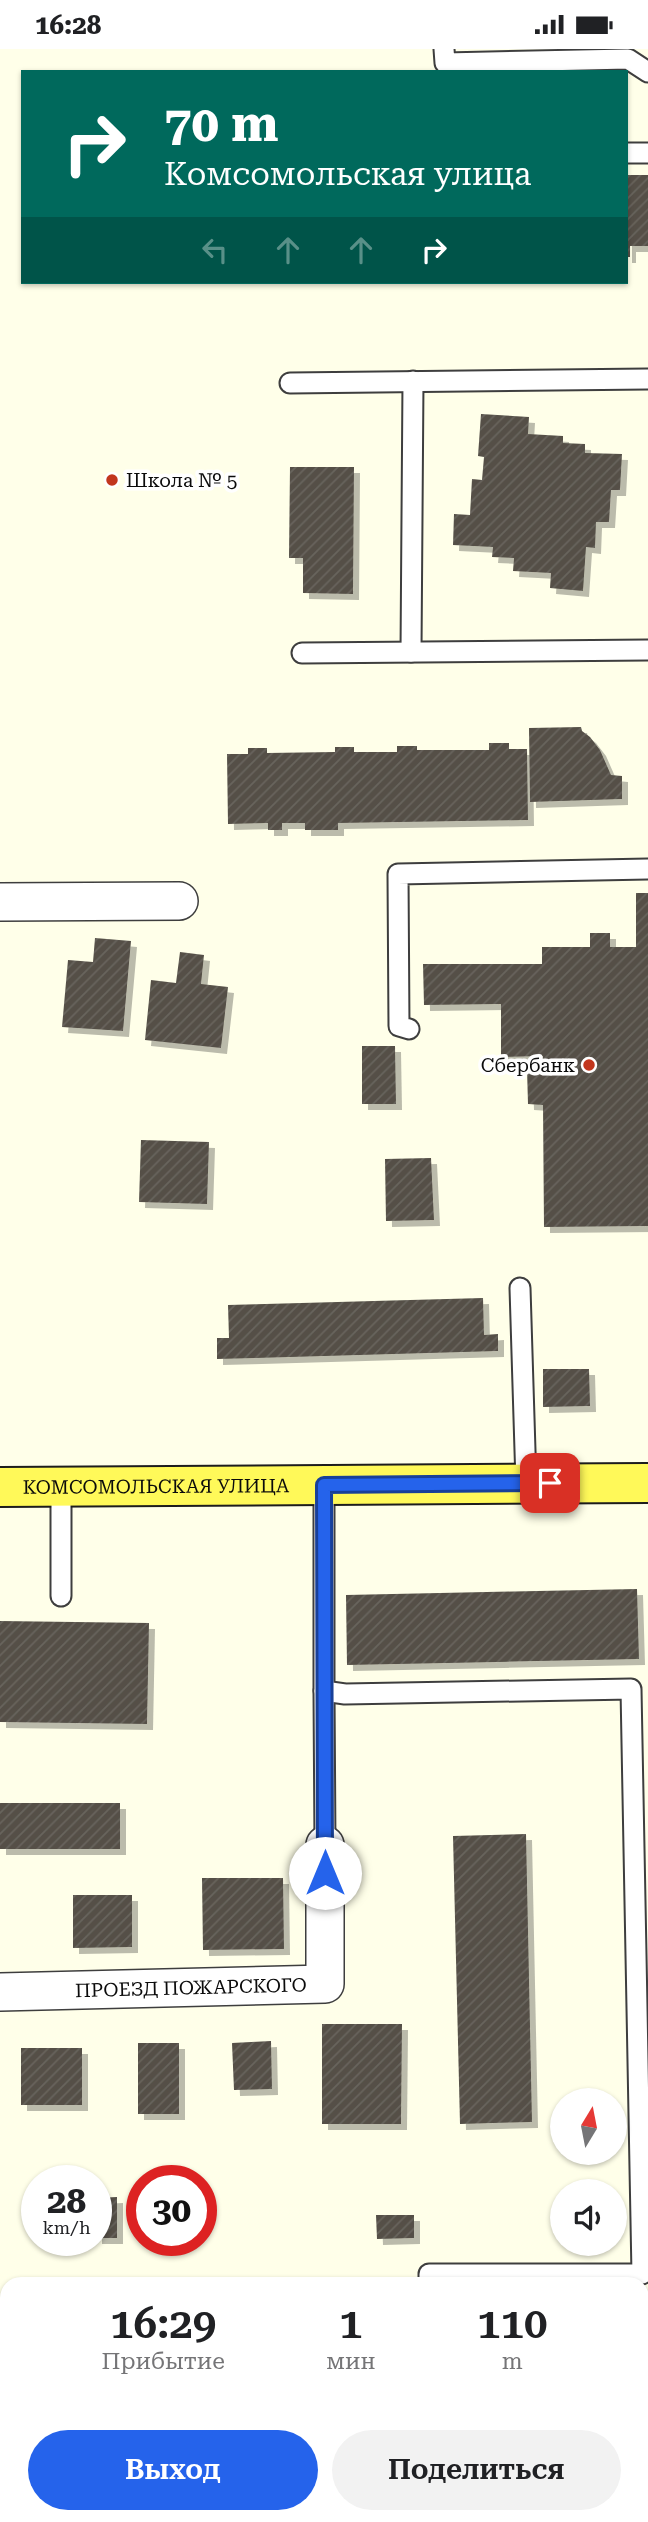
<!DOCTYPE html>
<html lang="ru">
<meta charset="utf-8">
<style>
body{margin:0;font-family:"Roboto Serif",serif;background:#f2f2f2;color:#202124;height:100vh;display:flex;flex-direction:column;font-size:26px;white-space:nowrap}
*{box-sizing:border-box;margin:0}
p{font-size:23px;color:#757577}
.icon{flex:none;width:38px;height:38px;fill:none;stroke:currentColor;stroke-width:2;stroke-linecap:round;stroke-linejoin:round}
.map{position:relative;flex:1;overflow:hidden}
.panel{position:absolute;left:0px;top:2228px;width:649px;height:247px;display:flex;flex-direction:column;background:#fff;border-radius:21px 21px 0 0;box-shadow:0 2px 5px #0004}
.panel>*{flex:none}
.guide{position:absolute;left:21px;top:21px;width:607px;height:214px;border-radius:0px;box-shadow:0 2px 5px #0004;background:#00695c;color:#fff;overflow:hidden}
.needle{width:46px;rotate:10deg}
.fabs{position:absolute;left:550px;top:2039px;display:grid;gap:14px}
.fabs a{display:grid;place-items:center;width:77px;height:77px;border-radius:50%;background:#fff;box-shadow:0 2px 5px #0004;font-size:35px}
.speed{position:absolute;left:21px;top:2116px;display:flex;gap:14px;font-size:35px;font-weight:700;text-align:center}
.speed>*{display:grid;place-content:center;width:91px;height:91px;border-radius:50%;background:#fff;box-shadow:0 2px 5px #0004;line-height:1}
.speed small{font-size:18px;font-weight:400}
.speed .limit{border:10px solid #d22;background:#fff;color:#111}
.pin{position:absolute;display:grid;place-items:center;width:60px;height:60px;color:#fff;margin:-30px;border-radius:14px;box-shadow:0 4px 10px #0006}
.me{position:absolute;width:77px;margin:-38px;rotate:0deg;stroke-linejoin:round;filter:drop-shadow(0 0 5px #0008)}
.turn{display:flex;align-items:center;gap:24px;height:147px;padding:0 28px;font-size:32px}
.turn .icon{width:91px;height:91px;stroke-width:2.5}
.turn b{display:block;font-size:49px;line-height:60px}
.lanes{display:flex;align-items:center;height:66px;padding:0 28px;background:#0003;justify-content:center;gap:35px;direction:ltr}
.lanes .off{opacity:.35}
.eta{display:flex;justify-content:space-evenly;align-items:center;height:119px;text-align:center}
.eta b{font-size:42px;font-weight:600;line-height:49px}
.action{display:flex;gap:14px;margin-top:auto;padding:14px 28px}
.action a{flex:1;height:80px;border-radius:42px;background:#2563eb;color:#fff;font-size:28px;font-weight:600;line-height:80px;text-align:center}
.action a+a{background:#f2f2f2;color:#202124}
.status{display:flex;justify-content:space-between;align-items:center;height:49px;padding:0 35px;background:#fff;direction:ltr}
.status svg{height:19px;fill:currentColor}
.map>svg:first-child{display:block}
.building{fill:url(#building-hatch);filter:url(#shadow)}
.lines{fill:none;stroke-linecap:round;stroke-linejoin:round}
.lane-casing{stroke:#3e3e3e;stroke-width:23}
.street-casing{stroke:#3e3e3e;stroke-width:40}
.primary-casing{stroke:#1c1c1c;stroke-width:42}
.lane{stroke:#fff;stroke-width:19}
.street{stroke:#fff;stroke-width:37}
.primary{stroke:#fff959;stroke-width:38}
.route-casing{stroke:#184099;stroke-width:18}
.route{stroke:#2563eb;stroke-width:12}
.poi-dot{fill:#c2361d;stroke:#fff;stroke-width:2.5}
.labels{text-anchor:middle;stroke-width:7;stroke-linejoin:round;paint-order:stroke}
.poi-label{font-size:19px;fill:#0b0b0b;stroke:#fff;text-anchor:start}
.street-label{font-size:19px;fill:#0b0b0b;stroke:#fff}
</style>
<div class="status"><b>16:28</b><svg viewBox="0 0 49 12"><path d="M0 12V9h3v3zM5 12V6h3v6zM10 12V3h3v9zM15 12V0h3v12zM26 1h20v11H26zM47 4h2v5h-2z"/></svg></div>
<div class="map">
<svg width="648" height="2473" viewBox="0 0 648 2473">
<defs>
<pattern id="building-hatch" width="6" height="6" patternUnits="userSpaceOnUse" patternTransform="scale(1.75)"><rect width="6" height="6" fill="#544f47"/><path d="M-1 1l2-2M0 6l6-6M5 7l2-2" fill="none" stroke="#68645d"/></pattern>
<filter id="shadow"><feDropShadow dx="6" dy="6" stdDeviation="0" flood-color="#0004"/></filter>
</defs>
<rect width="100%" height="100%" fill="#ffffe9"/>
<g class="building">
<polygon points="626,126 648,126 648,197 630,197 630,208 626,208"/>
<polygon points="481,365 529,368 528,385 563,387 563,394 585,395 585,404 622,405 620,441 611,441 609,473 596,473 595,499 586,498 583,542 550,539 551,524 513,522 514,509 492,508 493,498 453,496 454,465 470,466 472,430 482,431 484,408 478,407"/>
<polygon points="290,418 354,418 353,545 303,544 303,509 289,509"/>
<polygon points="581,678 582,682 590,688 600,701 611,726 622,727 622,750 530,753 529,679"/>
<polygon points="489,694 509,694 509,700 527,700 528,771 338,774 338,781 305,781 305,774 282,774 282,781 268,781 268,774 228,775 227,705 248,705 248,699 267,699 267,704 335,703 335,698 354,698 354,703 397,703 397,697 417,697 417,701 489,701"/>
<polygon points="636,844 648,844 648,1177 544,1178 543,1056 528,1055 527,1020 542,1020 543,1007 501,1008 501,955 424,956 423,915 542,915 542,898 590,898 590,884 610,884 610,898 636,898"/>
<polygon points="95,889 131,892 123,982 62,978 68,911 93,913"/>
<polygon points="180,903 204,906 201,935 228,938 221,999 145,991 151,931 176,934"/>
<polygon points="362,997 395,997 396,1055 362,1055"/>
<polygon points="141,1091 209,1093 207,1155 139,1153"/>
<polygon points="431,1109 434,1171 386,1172 385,1110"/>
<polygon points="483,1249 484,1286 498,1285 498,1302 217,1310 217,1289 229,1289 228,1256"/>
<polygon points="543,1320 589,1320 590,1357 543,1358"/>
<polygon points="637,1540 639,1610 347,1616 346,1546"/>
<polygon points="0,1572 149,1574 147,1675 0,1673"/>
<rect x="0" y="1754" width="120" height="46"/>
<polygon points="526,1785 532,2073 460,2075 453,1787"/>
<polygon points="202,1829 283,1829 284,1900 203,1901"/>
<polygon points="73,1846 132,1846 132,1898 73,1899"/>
<polygon points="322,1975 402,1975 401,2075 322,2075"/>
<polygon points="271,1992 272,2040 234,2041 232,1994"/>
<rect x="138" y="1994" width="41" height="71"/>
<rect x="21" y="1999" width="61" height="57"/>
<polygon points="117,2148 117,2189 96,2189 96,2149"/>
<polygon points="376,2166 414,2166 414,2189 377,2190"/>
<rect x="168" y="2468" width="259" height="5"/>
<rect x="505" y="2468" width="41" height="5"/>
</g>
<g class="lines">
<g class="lane-casing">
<g id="lane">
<polyline points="444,0 445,14 628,10 648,23"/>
<polyline points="626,104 648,104"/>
<polyline points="290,334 648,330"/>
<polyline points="411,603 413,332"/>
<polyline points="302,604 648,601"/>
<polyline points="409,980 399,977 398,825 648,820"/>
<polyline points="520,1239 526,1434"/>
<polyline points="324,1436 324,1642 345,1645 631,1640 642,2225 429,2225 429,2235"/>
<polyline points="61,1438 61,1547"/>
<polyline points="324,1642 325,1796"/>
<polyline points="621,2468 621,2473"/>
</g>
</g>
<g class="street-casing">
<g id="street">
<polyline points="0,853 179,852"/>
<path id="s1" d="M0,1943L325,1935V1796"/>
<polyline points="0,2364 7,2364"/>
<polyline points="642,2365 648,2365"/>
</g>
</g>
<g class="primary-casing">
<g id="primary">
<path id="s2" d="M0,1438L648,1434"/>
</g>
</g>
<use href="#lane" class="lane"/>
<use href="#street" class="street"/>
<use href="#primary" class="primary"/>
</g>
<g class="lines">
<g class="route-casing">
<polyline id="route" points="325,1824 324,1436 550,1434"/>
</g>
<use href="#route" class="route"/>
</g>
<g class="poi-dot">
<circle cx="112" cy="431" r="7"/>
<circle cx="589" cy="1016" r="7"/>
</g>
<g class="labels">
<g class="poi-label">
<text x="126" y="438">Школа № 5</text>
<text x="575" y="1023" text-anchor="end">Сбербанк</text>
</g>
<g class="street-label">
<text dy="7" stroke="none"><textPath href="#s2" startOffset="156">КОМСОМОЛЬСКАЯ УЛИЦА</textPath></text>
<text dy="7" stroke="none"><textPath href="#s1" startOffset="191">ПРОЕЗД ПОЖАРСКОГО</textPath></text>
</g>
</g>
</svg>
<div class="fabs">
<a><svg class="needle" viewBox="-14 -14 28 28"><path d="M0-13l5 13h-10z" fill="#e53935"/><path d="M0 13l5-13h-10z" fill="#757577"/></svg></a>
<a><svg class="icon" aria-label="sound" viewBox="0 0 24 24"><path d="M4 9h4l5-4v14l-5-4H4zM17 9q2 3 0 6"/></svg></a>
</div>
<div class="speed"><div>28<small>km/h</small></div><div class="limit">30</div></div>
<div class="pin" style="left:550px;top:1434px;background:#d93025"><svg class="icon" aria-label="arrive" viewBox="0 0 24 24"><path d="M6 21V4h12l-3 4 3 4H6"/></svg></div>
<svg class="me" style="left:325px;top:1824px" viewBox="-20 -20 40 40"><circle r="19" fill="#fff"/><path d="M0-13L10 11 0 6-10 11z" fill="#2563eb"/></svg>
<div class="guide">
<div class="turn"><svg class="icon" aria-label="right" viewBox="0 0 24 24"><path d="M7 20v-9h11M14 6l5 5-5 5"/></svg><div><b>70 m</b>Комсомольская улица</div></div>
<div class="lanes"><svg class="icon off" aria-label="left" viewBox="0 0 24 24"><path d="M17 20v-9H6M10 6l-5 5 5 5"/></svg><svg class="icon off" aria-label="ahead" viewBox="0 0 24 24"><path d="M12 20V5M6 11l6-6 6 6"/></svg><svg class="icon off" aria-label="ahead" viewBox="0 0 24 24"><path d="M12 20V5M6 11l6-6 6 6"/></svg><svg class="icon" aria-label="right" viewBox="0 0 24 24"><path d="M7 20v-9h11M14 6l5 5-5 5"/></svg></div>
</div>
<section class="panel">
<div class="eta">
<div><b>16:29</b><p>Прибытие</p></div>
<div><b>1</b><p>мин</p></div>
<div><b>110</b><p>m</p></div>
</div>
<div class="action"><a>Выход</a><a>Поделиться</a></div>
</section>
</div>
